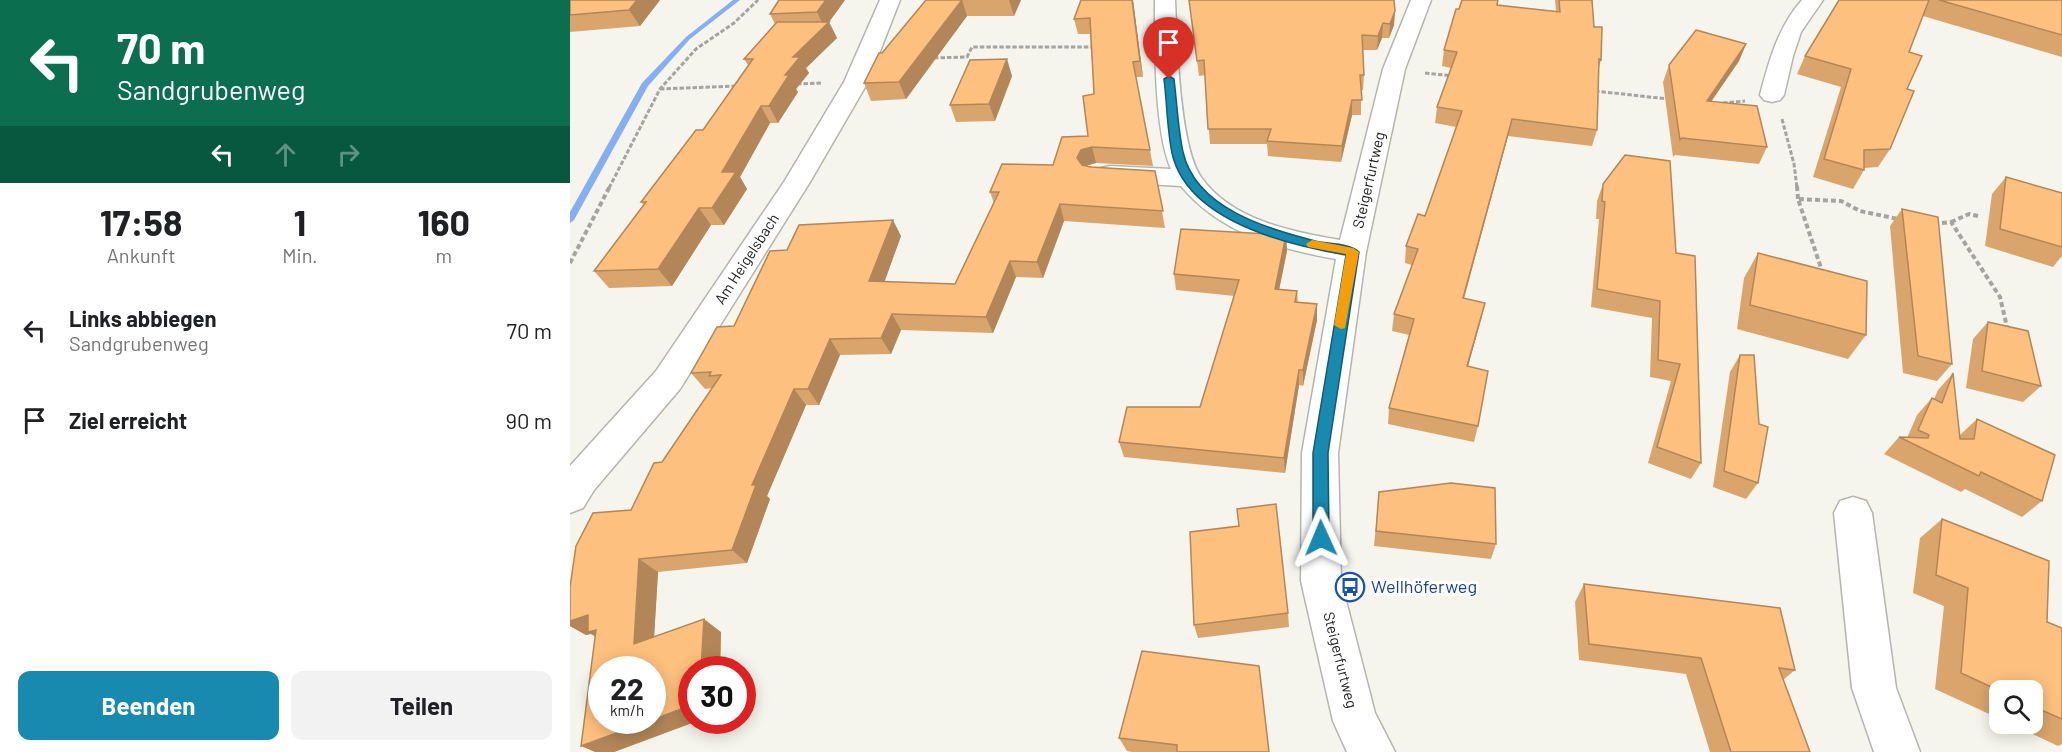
<!DOCTYPE html>
<html lang="de">
<meta charset="utf-8">
<style>
body{margin:0;font-family:Barlow,sans-serif;background:#f2f2f2;color:#202124;height:100vh;display:flex;flex-direction:column;font-size:22px;white-space:nowrap}
*{box-sizing:border-box;margin:0}
p{font-size:20px;color:#757577}
.icon{flex:none;width:33px;height:33px;fill:none;stroke:currentColor;stroke-width:2;stroke-linecap:round;stroke-linejoin:round}
.map{position:relative;flex:1;overflow:hidden}
.panel{display:flex;flex-direction:column;background:#fff;width:570px}
.panel>*{flex:none}
.top-card{background:#0b6e4f;color:#fff;overflow:hidden}
.controls{position:absolute;left:1419px;top:680px;display:grid;gap:12px}
.controls a{display:grid;place-items:center;width:54px;height:54px;border-radius:12px;background:#fff;box-shadow:0 3px 15px #0003;font-size:30px}
.speed{position:absolute;left:18px;top:656px;display:flex;gap:12px;font-size:30px;font-weight:700;text-align:center}
.speed>*{display:grid;place-content:center;width:78px;height:78px;border-radius:50%;background:#fff;box-shadow:0 3px 15px #0003;line-height:1}
.speed small{font-size:15px;font-weight:400}
.speed .limit{border:9px solid #d22;background:#fff;color:#111}
.pin{position:absolute;display:grid;place-items:center;width:51px;height:51px;color:#fff;margin:-62px -26px;border-radius:50% 50% 50% 0;rotate:-45deg;box-shadow:0 0 6px #0007}
.pin .icon{rotate:45deg}
.me{position:absolute;width:66px;margin:-33px;rotate:359deg;stroke-linejoin:round;filter:drop-shadow(0 0 4px #0008)}
.turn{display:flex;align-items:center;gap:21px;height:126px;padding:0 18px;font-size:27px}
.turn .icon{width:78px;height:78px;stroke-width:2.5}
.turn b{display:block;font-size:42px;line-height:51px}
.lanes{display:flex;align-items:center;height:57px;padding:0 18px;background:#0003;justify-content:center;gap:30px;direction:ltr}
.lanes .off{opacity:.35}
.eta{display:flex;justify-content:space-evenly;align-items:center;height:102px;text-align:center}
.eta b{font-size:36px;font-weight:700;line-height:42px}
.primary-button{display:flex;gap:12px;margin-top:auto;padding:12px 18px}
.primary-button a{flex:1;height:69px;border-radius:12px;background:#188aaf;color:#fff;font-size:24px;font-weight:700;line-height:69px;text-align:center}
.primary-button a+a{background:#f2f2f2;color:#202124}
ul{padding:0;list-style:none}
li{display:flex;align-items:center;gap:18px;height:90px;padding:0 18px}
li div{flex:1}
li b{display:block;font-size:22px}
li em{font-style:normal}
main{display:flex;flex:1;min-height:0}
.map>svg:first-child{display:block}
.lines{fill:none;stroke-linecap:round;stroke-linejoin:round}
.stream{fill:#86aef3;fill-rule:evenodd}
.minor-casing{stroke:#b5b4ad;stroke-width:3}
.path-far1{stroke:#a5a49e;stroke-width:3;stroke-dasharray:4.5 2;stroke-linecap:butt}
.path{stroke:#a5a49e;stroke-width:4;stroke-dasharray:5 3;stroke-linecap:butt}
.minor{fill:#fff;fill-rule:evenodd}
.wall{fill:#daa56c}
.shaded-wall{fill:#b28658}
.building{fill:#fec07e;stroke:#b28658;stroke-width:1.5}
.route{fill:#188aaf;stroke:#105a72;stroke-width:1.5}
.slow{fill:#f59e0b}
.labels{text-anchor:middle;stroke-width:6;stroke-linejoin:round;paint-order:stroke}
.street-label{font-size:15px;fill:#1c1b19;stroke:#fff}
.near-transit-label{font-size:18px;fill:#164399;stroke:#fff;text-anchor:start}
</style>
<main>
<section class="panel">
<div class="top-card">
<div class="turn"><svg class="icon" aria-label="left" viewBox="0 0 24 24"><path d="M17 20v-9H6M10 6l-5 5 5 5"/></svg><div><b>70 m</b>Sandgrubenweg</div></div>
<div class="lanes"><svg class="icon" aria-label="left" viewBox="0 0 24 24"><path d="M17 20v-9H6M10 6l-5 5 5 5"/></svg><svg class="icon off" aria-label="ahead" viewBox="0 0 24 24"><path d="M12 20V5M6 11l6-6 6 6"/></svg><svg class="icon off" aria-label="right" viewBox="0 0 24 24"><path d="M7 20v-9h11M14 6l5 5-5 5"/></svg></div>
</div>
<div class="eta">
<div><b>17:58</b><p>Ankunft</p></div>
<div><b>1</b><p>Min.</p></div>
<div><b>160</b><p>m</p></div>
</div>
<ul>
<li><svg class="icon" aria-label="left" viewBox="0 0 24 24"><path d="M17 20v-9H6M10 6l-5 5 5 5"/></svg><div><b>Links abbiegen</b><p>Sandgrubenweg</p></div><em>70 m</em></li>
<li><svg class="icon" aria-label="arrive" viewBox="0 0 24 24"><path d="M6 21V4h12l-3 4 3 4H6"/></svg><div><b>Ziel erreicht</b></div><em>90 m</em></li>
</ul>
<div class="primary-button"><a>Beenden</a><a>Teilen</a></div>
</section>
<div class="map">
<svg width="1492" height="752" viewBox="0 0 1492 752">
<rect width="100%" height="100%" fill="#f6f5ed"/>
<g class="lines">
<polygon class="stream" points="163,0 170,0 120,39 78,86 4,220 0,223 0,212 72,83 116,37"/>
<g class="minor-casing">
<g id="minor">
<polygon points="310,0 330,0 298,82 240,182 110,389 24,490 13,508 0,513 0,466 86,371 214,182 274,82"/>
<path d="M585,0H605C607,41 609,145 631,177C661,220 722,232 770,240L813,69L841,0H861L835,69L796,252L768,453L771,581L805,713L825,752H777L763,721L731,581L732,453L766,259C708,249 650,233 611,186L540,182L531,180L527,174L531,168L540,166L601,169C584,129 585,46 585,0Z"/>
<path d="M1232,0H1253L1231,32L1223,56L1214,95L1210,100L1202,102L1194,100L1190,95C1199,61 1208,27 1232,0Z"/>
<polygon points="1283,497 1296,501 1302,513 1326,688 1350,752 1304,752 1282,688 1264,513 1270,501"/>
</g>
</g>
<g class="path-far1">
<polyline points="364,58 397,57 402,47 523,47"/>
<polyline points="855,73 883,76"/>
<polyline points="227,84 252,83"/>
<polyline points="90,89 168,86"/>
<polyline points="1025,91 1098,99"/>
<polyline points="1153,103 1175,101"/>
<polyline points="1212,119 1224,164 1227,188"/>
<polyline points="39,188 90,89 126,49 164,23 188,0"/>
</g>
<g class="path">
<polyline points="1227,186 1228,199"/>
<polyline points="1381,222 1399,214 1408,216"/>
<polyline points="1364,224 1381,222 1430,297 1437,327"/>
<polyline points="0,263 40,186"/>
<polyline points="1253,274 1228,199 1271,201 1290,211 1328,219"/>
</g>
<use href="#minor" class="minor"/>
</g>
<g class="wall">
<polygon points="0,0 90,0 70,26 0,32"/>
<polygon points="209,0 275,0 259,22 267,38 236,68 239,73 226,89 228,92 208,123 200,123 170,177 177,189 154,225 141,225 102,286 39,288 24,271 74,205 71,202 133,130 178,65 174,59 205,24 200,14"/>
<polygon points="356,0 451,0 444,16 397,16 336,99 301,101 294,83 312,53"/>
<polygon points="563,0 573,77 566,77 583,166 526,163 515,166 521,167 585,171 595,228 494,221 473,278 446,277 423,333 331,330 321,354 270,355 249,405 236,405 197,496 200,499 177,563 88,572 84,636 151,632 150,669 122,669 122,720 130,720 44,752 25,636 21,634 16,635 0,626 0,587 61,510 142,388 135,389 121,373 164,326 217,250 331,236 314,282 385,284 424,203 420,192 483,165 518,136 524,94 520,34 508,34 504,19"/>
<polygon points="619,0 825,11 824,25 819,38 812,38 807,50 793,50 794,75 793,90 791,90 791,115 782,115 771,162 698,156 697,144 640,144 635,75 629,76"/>
<polygon points="985,0 1022,0 1024,27 1031,60 1028,71 1027,130 1022,146 938,136 894,299 915,303 898,367 908,426 904,442 818,424 819,408 839,335 822,331 824,314 842,265 835,263 836,246 855,216 886,127 865,123 867,107 881,68 872,66 874,50 889,9 927,5 986,11"/>
<polygon points="1269,0 1492,0 1492,57 1353,16 1339,52 1337,89 1320,149 1308,167 1294,168 1294,170 1283,189 1243,177 1271,87 1227,74 1235,56"/>
<polygon points="1176,44 1169,61 1141,101 1197,147 1189,164 1105,155 1103,157 1093,82 1099,65"/>
<polygon points="442,76 425,121 386,122 380,105"/>
<polygon points="1436,177 1492,193 1492,256 1483,267 1415,246 1422,194"/>
<polygon points="1033,184 1106,253 1131,463 1121,479 1078,463 1101,381 1080,377 1082,318 1021,307 1029,219 1026,219 1027,201"/>
<polygon points="1332,209 1382,364 1367,381 1333,373 1320,226"/>
<polygon points="716,235 717,251 709,289 727,291 728,303 747,320 733,386 729,385 715,473 554,457 549,442 630,407 665,296 606,290 604,274"/>
<polygon points="1188,253 1296,335 1278,359 1167,329 1174,278"/>
<polygon points="1418,322 1471,386 1453,402 1396,388 1403,339"/>
<polygon points="1170,355 1188,483 1176,499 1143,487 1160,372"/>
<polygon points="1383,373 1390,435 1407,419 1472,501 1452,517 1395,489 1391,492 1314,454 1329,437 1337,438 1347,415 1362,398 1364,399 1368,390"/>
<polygon points="809,492 926,544 921,559 804,546"/>
<polygon points="1372,519 1477,622 1492,628 1492,744 1488,746 1439,723 1462,723 1462,690 1430,690 1430,719 1365,689 1374,606 1343,593 1350,538"/>
<polygon points="1014,584 1225,670 1213,680 1240,752 1140,752 1116,674 1009,660 1005,602"/>
<polygon points="718,613 719,627 628,638 624,625"/>
<polygon points="549,738 699,752 562,752 557,751"/>
</g>
<g class="shaded-wall">
<polygon points="67,0 90,0 70,26 59,10"/>
<polygon points="256,0 275,0 259,22 267,38 236,68 239,73 226,89 228,92 208,123 199,106 223,57 254,27 247,12"/>
<polygon points="392,0 397,16 336,99 329,82"/>
<polygon points="439,0 451,0 444,16"/>
<polygon points="562,0 563,0 573,77 570,61"/>
<polygon points="825,11 824,25 819,38 820,24"/>
<polygon points="813,23 812,38 807,50 808,36"/>
<polygon points="1176,44 1169,61 1130,118 1137,101"/>
<polygon points="437,59 442,76 425,121 419,104"/>
<polygon points="782,100 782,115 771,162 772,146"/>
<polygon points="191,106 200,123 170,177 177,189 154,225 142,208 152,172"/>
<polygon points="942,119 938,136 889,315 893,298"/>
<polygon points="522,147 526,163 515,166 511,174 507,158 511,150"/>
<polygon points="490,204 494,221 473,278 467,262"/>
<polygon points="129,208 141,225 102,286 88,269"/>
<polygon points="323,220 331,236 309,297 299,281"/>
<polygon points="716,235 717,251 706,305 705,289"/>
<polygon points="440,261 446,277 423,333 416,317"/>
<polygon points="915,303 911,320 893,383 897,366"/>
<polygon points="747,304 747,320 733,386 733,370"/>
<polygon points="322,314 331,330 321,354 311,338"/>
<polygon points="260,339 270,355 249,405 238,389"/>
<polygon points="729,370 729,385 715,473 714,458"/>
<polygon points="224,389 236,405 197,496 200,499 177,563 162,550 182,485"/>
<polygon points="69,559 88,572 83,656 64,644"/>
<polygon points="18,615 39,645 21,634 16,635 0,626 0,621"/>
<polygon points="134,619 151,632 150,669 131,669"/>
<polygon points="122,705 122,720 130,720 44,752 25,752 11,746"/>
</g>
<g class="building">
<polygon points="0,0 67,0 59,10 0,15"/>
<polygon points="209,0 256,0 247,12 200,14"/>
<polygon points="356,0 392,0 329,82 294,83 309,53 312,53"/>
<polygon points="511,0 562,0 570,61 563,62 580,150 522,147 511,150 507,158 512,165 521,167 585,171 593,211 490,204 467,262 440,261 416,317 322,314 311,338 260,339 238,389 224,389 182,485 186,485 162,550 69,559 64,644 134,619 131,669 122,669 122,705 82,720 82,669 32,669 32,720 82,720 11,746 26,630 18,632 18,615 0,621 0,587 6,546 23,513 61,510 84,463 92,462 151,375 139,376 141,372 121,373 147,327 164,326 200,251 217,250 229,225 323,220 299,281 385,284 429,192 420,192 432,164 483,165 492,137 518,136 513,96 524,94 520,18 504,19"/>
<polygon points="619,0 824,0 825,11 820,24 813,23 808,36 792,35 794,75 790,75 792,100 782,100 772,146 697,141 701,129 638,129 634,60 627,61"/>
<polygon points="892,0 928,0 927,5 990,12 989,0 1022,0 1024,27 1032,27 1031,60 1029,59 1027,130 942,119 893,298 915,303 897,366 918,371 908,426 819,408 844,319 824,314 848,249 836,246 848,214 855,216 892,111 867,107 887,52 874,50 886,9 889,9"/>
<polygon points="1269,0 1359,0 1339,52 1352,56 1337,89 1344,91 1320,149 1294,150 1294,170 1254,159 1281,69 1235,56"/>
<polygon points="1369,0 1492,0 1492,35"/>
<polygon points="207,22 259,22 223,57 230,57 215,75 219,75 199,106 191,106 152,172 166,172 142,208 129,208 88,269 24,271 76,202 71,202 126,130 133,130 183,59 174,59"/>
<polygon points="1126,30 1176,44 1137,101 1187,106 1197,147 1112,138 1110,140 1099,65"/>
<polygon points="437,59 419,104 380,105 400,60"/>
<polygon points="1055,155 1100,161 1106,253 1125,256 1131,463 1087,447 1110,364 1088,360 1090,301 1027,289 1035,202 1032,201 1033,184"/>
<polygon points="1436,177 1492,193 1492,247 1430,229"/>
<polygon points="1332,209 1368,217 1382,364 1348,356"/>
<polygon points="611,229 716,235 705,289 727,291 725,302 747,304 733,370 729,370 714,458 549,442 557,407 630,407 669,280 604,274"/>
<polygon points="1188,253 1297,281 1296,335 1180,305"/>
<polygon points="1418,322 1458,331 1471,386 1412,371"/>
<polygon points="1170,355 1184,355 1189,424 1198,427 1188,483 1154,471"/>
<polygon points="1383,373 1390,439 1404,439 1407,419 1485,455 1472,501 1411,472 1409,476 1329,437 1358,438 1359,435 1348,430 1362,398 1372,403"/>
<polygon points="881,483 925,488 926,544 806,531 809,492"/>
<polygon points="706,504 718,613 624,625 620,532 669,526 667,509"/>
<polygon points="1372,519 1479,561 1477,622 1492,628 1492,719 1462,706 1462,690 1430,690 1430,691 1391,673 1398,588 1366,575"/>
<polygon points="1014,584 1210,608 1225,670 1209,668 1240,752 1161,752 1131,658 1019,644"/>
<polygon points="572,651 689,666 699,752 607,752 607,745 549,738"/>
</g>
<path class="route" d="M599,76L604,79C607,103 608,129 613,152C626,209 697,228 745,241C757,244 780,243 789,252L758,453L759,538L757,543L751,545L745,543L743,538V453L776,255C718,245 617,221 602,153C597,129 597,103 594,79Z"/>
<polygon class="slow" points="742,240 783,248 789,252 775,328 771,329 764,325 776,254 738,247 736,244"/>
<defs>
<g id="bus-ring" transform="scale(1.5)"><circle r="9.5" fill="#fff" stroke="#1a4fb4" stroke-width="1.5"/><path d="M-5-6H5V4H4V6H2V4H-2V6H-4V4H-5ZM-3.5-4V0h7V-4ZM-3.5 1.2v1.5H-2V1.2ZM2 1.2v1.5H3.5V1.2Z" fill="#1a4fb4"/></g>
</defs>
<g fill-rule="evenodd">
<use href="#bus-ring" x="780" y="587"/>
</g>
<g class="labels">
<g class="street-label">
<text transform="translate(799 180) rotate(-77)" y="5">Steigerfurtweg</text>
<text transform="translate(177 259) rotate(-57)" y="5">Am Heigelsbach</text>
<text transform="translate(770 660) rotate(76)" y="5">Steigerfurtweg</text>
</g>
<g class="near-transit-label">
<text x="801" y="593">Wellhöferweg</text>
</g>
</g>
</svg>
<div class="controls">
<a><svg class="icon" aria-label="search" viewBox="0 0 24 24"><circle cx="10" cy="10" r="6"/><path d="M15 15l6 6"/></svg></a>
</div>
<div class="speed"><div>22<small>km/h</small></div><div class="limit">30</div></div>
<div class="pin" style="left:599px;top:79px;background:#d93025"><svg class="icon" aria-label="arrive" viewBox="0 0 24 24"><path d="M6 21V4h12l-3 4 3 4H6"/></svg></div>
<svg class="me" style="left:751px;top:538px" viewBox="-20 -20 40 40"><path d="M0-17L14 15 0 8-14 15z" fill="#188aaf" stroke="#fff" stroke-width="4"/></svg>
</div>
</main>
